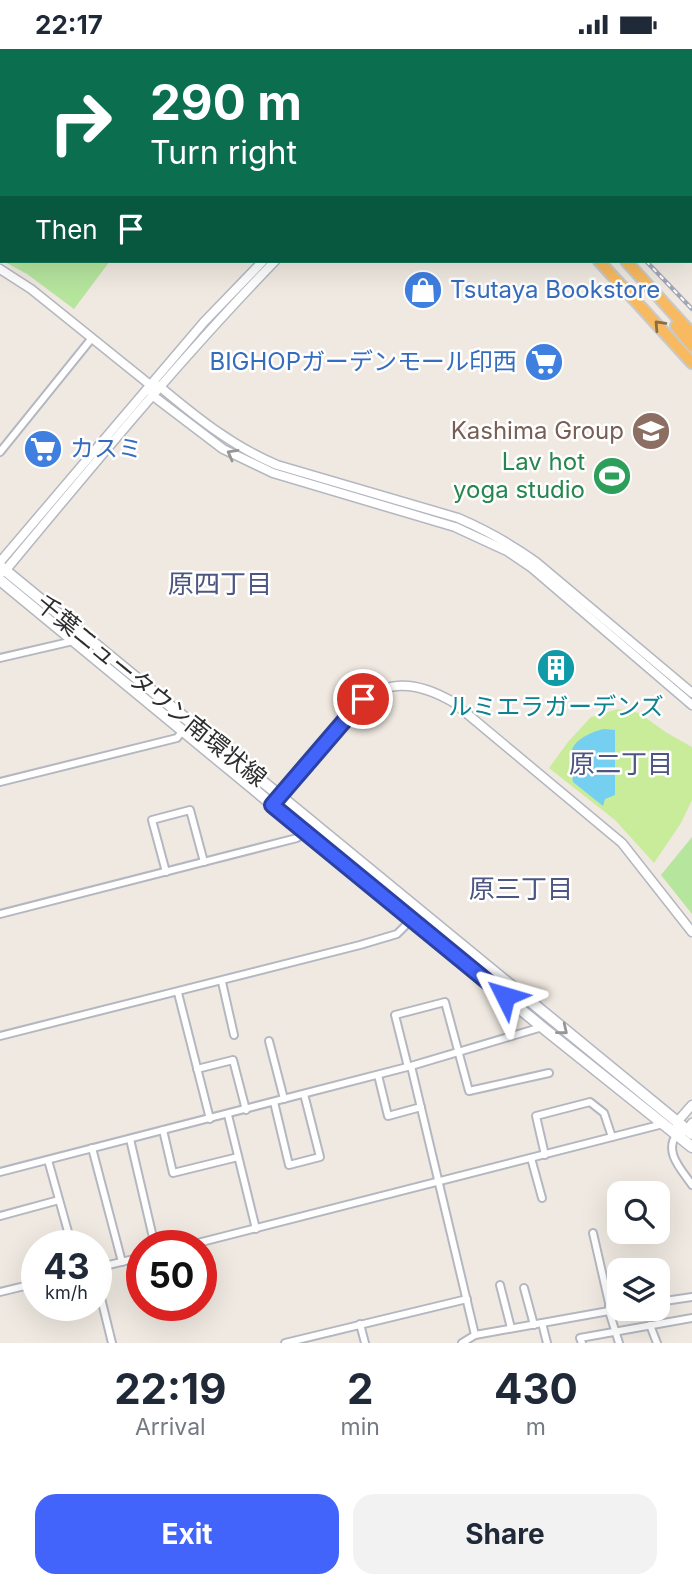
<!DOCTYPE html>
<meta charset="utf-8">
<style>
body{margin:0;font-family:Inter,"Noto Sans JP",sans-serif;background:#f2f2f3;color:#1f2937;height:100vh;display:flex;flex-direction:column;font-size:26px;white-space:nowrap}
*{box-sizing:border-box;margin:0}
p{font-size:23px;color:#747a83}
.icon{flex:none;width:38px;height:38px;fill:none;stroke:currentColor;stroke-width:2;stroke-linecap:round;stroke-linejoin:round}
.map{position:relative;height:1294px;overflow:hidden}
.details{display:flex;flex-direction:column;background:#fff;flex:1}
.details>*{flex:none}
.guide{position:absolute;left:0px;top:0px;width:693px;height:214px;box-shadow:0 7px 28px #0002;background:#0b6e4f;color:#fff;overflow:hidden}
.controls{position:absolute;left:607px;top:1132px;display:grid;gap:14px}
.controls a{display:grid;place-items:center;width:63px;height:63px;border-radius:14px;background:#fff;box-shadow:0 7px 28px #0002;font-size:35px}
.speed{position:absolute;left:21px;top:1181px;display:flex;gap:14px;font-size:35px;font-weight:700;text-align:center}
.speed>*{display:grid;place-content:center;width:91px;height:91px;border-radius:50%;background:#fff;box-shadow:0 7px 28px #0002;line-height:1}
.speed small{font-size:18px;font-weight:400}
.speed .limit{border:10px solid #d22;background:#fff;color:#111}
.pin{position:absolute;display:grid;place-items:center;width:60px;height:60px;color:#fff;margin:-30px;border:4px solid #fff;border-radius:50%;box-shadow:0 2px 7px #0007}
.me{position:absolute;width:77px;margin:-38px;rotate:310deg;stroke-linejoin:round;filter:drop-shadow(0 0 5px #0008)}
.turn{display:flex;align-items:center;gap:24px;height:147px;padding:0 35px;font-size:32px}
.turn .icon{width:91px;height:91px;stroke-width:2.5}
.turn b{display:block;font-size:49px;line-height:60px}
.then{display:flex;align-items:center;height:66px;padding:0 35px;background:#0003;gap:14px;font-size:26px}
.eta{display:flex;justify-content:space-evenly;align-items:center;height:119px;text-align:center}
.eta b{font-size:42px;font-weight:700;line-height:49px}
.action{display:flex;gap:14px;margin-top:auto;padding:14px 35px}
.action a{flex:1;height:80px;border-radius:21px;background:#4264fb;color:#fff;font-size:28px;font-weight:700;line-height:80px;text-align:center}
.action a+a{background:#f2f2f3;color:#1f2937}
.status{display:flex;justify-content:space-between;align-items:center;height:49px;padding:0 35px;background:#fff;direction:ltr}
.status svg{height:19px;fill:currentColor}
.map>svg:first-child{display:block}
.green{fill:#b6e59e}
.pitch{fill:#c9ec9a}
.water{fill:#75cff0}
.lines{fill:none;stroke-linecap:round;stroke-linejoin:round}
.minor-casing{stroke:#b4b7c1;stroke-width:10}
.tertiary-casing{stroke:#b4b7c1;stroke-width:11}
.secondary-casing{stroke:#b4b7c1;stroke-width:13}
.trunk-casing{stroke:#c9c9c9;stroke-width:14}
.minor{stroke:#fff;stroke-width:6}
.tertiary{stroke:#fff;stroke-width:8}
.secondary{stroke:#fff;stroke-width:10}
.trunk{stroke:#f8ba60;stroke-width:10}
.rail-casing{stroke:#a3a6b8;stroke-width:4.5}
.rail{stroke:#fff;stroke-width:2;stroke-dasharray:5;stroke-linecap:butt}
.oneway{stroke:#896d44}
.oneway2{stroke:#969696}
.route-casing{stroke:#2b41a3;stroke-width:18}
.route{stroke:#4264fb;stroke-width:12}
.labels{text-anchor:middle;stroke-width:5;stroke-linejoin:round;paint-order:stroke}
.shop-label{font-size:24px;fill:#366cbe;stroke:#fff;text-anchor:start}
.education-label{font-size:24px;fill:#785e54;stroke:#fff;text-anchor:end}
.leisure-label{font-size:24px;fill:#27864d;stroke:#fff;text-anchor:end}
.street-label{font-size:24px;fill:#2e2e2e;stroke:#fff}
.culture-label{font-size:24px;fill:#0d838f;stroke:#fff}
.neighbourhood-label{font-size:26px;fill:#4d5680;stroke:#fff}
</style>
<div class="status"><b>22:17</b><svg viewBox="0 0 49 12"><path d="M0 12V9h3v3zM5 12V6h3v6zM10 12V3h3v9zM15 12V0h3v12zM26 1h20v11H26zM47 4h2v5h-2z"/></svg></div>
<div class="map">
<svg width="692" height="1294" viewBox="0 0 692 1294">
<rect width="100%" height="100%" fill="#efe9e1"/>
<g class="green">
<polygon points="3,212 110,212 74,260 27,225"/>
<polygon points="692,788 692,865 661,826"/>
</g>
<polygon class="pitch" points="618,660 639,664 667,684 692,698 692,751 681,774 654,814 615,771 549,719 568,693 591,668"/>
<path class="water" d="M604,680L615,681V746L605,750L603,757L573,733C572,725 569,711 571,703C575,690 591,683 604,680Z"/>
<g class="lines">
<g class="minor-casing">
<g id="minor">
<polyline points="0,403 92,289"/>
<polyline points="0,609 69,593 71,589"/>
<polyline points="0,733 177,689 183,681"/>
<polyline points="166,823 152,771 190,761 204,813"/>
<polyline points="0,865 297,789 306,782"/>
<polyline points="222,933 234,986"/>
<polyline points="178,944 210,1070"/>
<polyline points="0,987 360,896 397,885 419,863"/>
<polyline points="269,992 284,1050"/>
<polyline points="411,1017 475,1286"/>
<polyline points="408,1018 395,966 445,953 469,1042 549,1024"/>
<polyline points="197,1020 233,1011 246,1061"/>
<polyline points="378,1026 388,1067 421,1058"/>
<polyline points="274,1053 289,1116 320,1108 304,1045"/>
<polyline points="228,1066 256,1180"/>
<polyline points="163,1081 173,1124 238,1108"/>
<path d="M677,1085C663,1103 682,1121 692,1136"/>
<polyline points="130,1090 155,1197"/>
<polyline points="92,1099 122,1213"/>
<polyline points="545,1106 536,1067 590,1053 604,1064 612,1088"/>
<polyline points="531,1109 542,1149"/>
<polyline points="48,1111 72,1197"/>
<polyline points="0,1123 411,1017 542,978"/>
<polyline points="0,1167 59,1151"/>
<polyline points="593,1184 609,1254 609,1262 619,1294"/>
<polyline points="186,1197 663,1075"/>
<polyline points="96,1219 142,1208"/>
<polyline points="96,1229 112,1294"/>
<polyline points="500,1236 511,1279"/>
<polyline points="524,1239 534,1276"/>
<polyline points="0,1243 37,1234"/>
<polyline points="658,1253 692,1248"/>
<polyline points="542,1274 547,1294"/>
<polyline points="360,1275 365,1294"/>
<polyline points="650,1276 657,1294"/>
<polyline points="285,1294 467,1250"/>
<polyline points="462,1294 475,1286 620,1260"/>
<polyline points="582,1294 580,1289 692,1269"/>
</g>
</g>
<g class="tertiary-casing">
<g id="tertiary">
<polyline points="182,0 184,2"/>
<polyline points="468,2 469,0"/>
<polyline points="485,2 487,0"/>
<path d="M0,220L31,240L149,335L159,337C196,368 232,397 277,416L458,469C486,481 511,495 536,513L692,644"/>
<polyline points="149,335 152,346 223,400 273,424 455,478 507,502 532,519 692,656"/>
<polyline points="0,513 204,273 263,212"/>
<path d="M0,524L5,522C93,416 180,310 275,212"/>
<path d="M272,756L351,661C384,629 415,631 453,653L622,794L692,883"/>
<polyline points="692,1056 677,1073 677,1085 687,1081 692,1074"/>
</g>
</g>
<g class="secondary-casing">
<g id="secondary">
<polyline points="0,517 692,1085"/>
<polyline points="0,531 542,978 692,1098"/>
</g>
</g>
<g class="trunk-casing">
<g id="trunk">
<polyline points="387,0 389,2"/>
<polyline points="416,0 418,2"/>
<polyline points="494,0 495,2"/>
<polyline points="517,0 519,2"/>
<polyline points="691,173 692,174"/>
<polyline points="691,187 692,188"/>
<polyline points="691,201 692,202"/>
<polyline points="599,212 692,314"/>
<polyline points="626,212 692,285"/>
<polyline points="676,277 692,297"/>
</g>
</g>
<use href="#minor" class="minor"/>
<use href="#tertiary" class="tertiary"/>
<use href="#secondary" class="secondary"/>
<use href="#trunk" class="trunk"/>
<g class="rail-casing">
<g id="rail">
<polyline points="446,0 448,2"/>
<polyline points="646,212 692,260"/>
</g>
</g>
<use href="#rail" class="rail"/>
</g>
<defs><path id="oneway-chevron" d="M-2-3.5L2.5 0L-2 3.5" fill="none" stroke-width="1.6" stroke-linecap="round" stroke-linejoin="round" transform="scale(1.75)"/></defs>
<use class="oneway" href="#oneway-chevron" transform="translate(659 276) rotate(-133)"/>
<g class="oneway2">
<use href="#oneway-chevron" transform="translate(232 405) rotate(-151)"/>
<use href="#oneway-chevron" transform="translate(563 981) rotate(39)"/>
</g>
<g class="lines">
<g class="route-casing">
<polyline id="route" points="363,650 272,756 505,947"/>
</g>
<use href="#route" class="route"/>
</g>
<defs>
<g id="shop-disc" transform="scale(2.0125)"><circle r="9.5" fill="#3f7fe0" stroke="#fff"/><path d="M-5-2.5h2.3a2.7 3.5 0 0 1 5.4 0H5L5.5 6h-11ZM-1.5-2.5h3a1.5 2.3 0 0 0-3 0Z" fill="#fff"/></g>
<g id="supermarket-disc" transform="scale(2.0125)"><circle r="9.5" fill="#3f7fe0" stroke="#fff"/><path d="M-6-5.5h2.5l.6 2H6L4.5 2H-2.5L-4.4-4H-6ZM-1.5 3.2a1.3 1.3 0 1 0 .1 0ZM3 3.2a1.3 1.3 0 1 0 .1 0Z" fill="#fff"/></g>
<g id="school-disc" transform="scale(2.0125)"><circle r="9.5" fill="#8d6e63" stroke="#fff"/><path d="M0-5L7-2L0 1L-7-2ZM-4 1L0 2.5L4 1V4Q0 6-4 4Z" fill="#fff"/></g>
<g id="stadium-disc" transform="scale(2.0125)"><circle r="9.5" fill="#2e9e5b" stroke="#fff"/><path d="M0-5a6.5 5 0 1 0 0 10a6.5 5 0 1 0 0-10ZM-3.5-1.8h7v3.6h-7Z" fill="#fff"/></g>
<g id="building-disc" transform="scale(2.0125)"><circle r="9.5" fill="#0f9aa8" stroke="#fff"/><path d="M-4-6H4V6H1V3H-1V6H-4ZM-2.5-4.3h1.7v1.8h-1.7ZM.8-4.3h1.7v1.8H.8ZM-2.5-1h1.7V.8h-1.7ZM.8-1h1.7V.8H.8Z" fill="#fff"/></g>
</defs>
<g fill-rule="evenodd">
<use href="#shop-disc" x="423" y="241"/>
<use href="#supermarket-disc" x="544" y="313"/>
<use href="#school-disc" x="651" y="382"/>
<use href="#supermarket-disc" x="43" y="400"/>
<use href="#stadium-disc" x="612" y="427"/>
<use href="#building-disc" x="556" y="619"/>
</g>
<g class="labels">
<g class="shop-label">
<text x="450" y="249">Tsutaya Bookstore</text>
<text x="517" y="321" text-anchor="end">BIGHOPガーデンモール印西</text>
<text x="70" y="408">カスミ</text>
</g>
<g class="education-label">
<text x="624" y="390">Kashima Group</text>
</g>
<g class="leisure-label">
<text x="585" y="421">Lav hot<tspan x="585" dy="28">yoga studio</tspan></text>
</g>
<g class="street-label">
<text transform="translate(151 642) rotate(39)" y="8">千葉ニュータウン南環状線</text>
</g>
<g class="culture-label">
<text x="556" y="666">ルミエラガーデンズ</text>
</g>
<g class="neighbourhood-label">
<text x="220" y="544">原四丁目</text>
<text x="621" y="724">原二丁目</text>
<text x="521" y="849">原三丁目</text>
</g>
</g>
</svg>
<div class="controls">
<a><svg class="icon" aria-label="search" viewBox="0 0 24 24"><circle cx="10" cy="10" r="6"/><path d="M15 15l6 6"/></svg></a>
<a><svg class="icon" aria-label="layers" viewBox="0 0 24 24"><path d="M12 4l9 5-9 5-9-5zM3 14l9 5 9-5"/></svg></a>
</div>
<div class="speed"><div>43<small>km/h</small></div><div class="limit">50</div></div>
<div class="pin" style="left:363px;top:650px;background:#d93025"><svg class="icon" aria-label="arrive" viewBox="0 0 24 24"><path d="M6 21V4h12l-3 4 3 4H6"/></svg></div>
<svg class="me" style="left:505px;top:947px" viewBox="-20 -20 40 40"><path d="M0-17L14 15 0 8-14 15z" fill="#4264fb" stroke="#fff" stroke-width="4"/></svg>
<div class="guide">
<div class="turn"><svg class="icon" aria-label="right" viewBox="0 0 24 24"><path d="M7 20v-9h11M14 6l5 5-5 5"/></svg><div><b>290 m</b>Turn right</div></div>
<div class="then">Then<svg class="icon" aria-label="arrive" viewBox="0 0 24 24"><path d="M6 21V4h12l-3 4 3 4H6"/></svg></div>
</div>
</div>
<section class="details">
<div class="eta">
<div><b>22:19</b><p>Arrival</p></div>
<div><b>2</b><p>min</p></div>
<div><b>430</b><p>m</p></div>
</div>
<div class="action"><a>Exit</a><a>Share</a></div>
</section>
